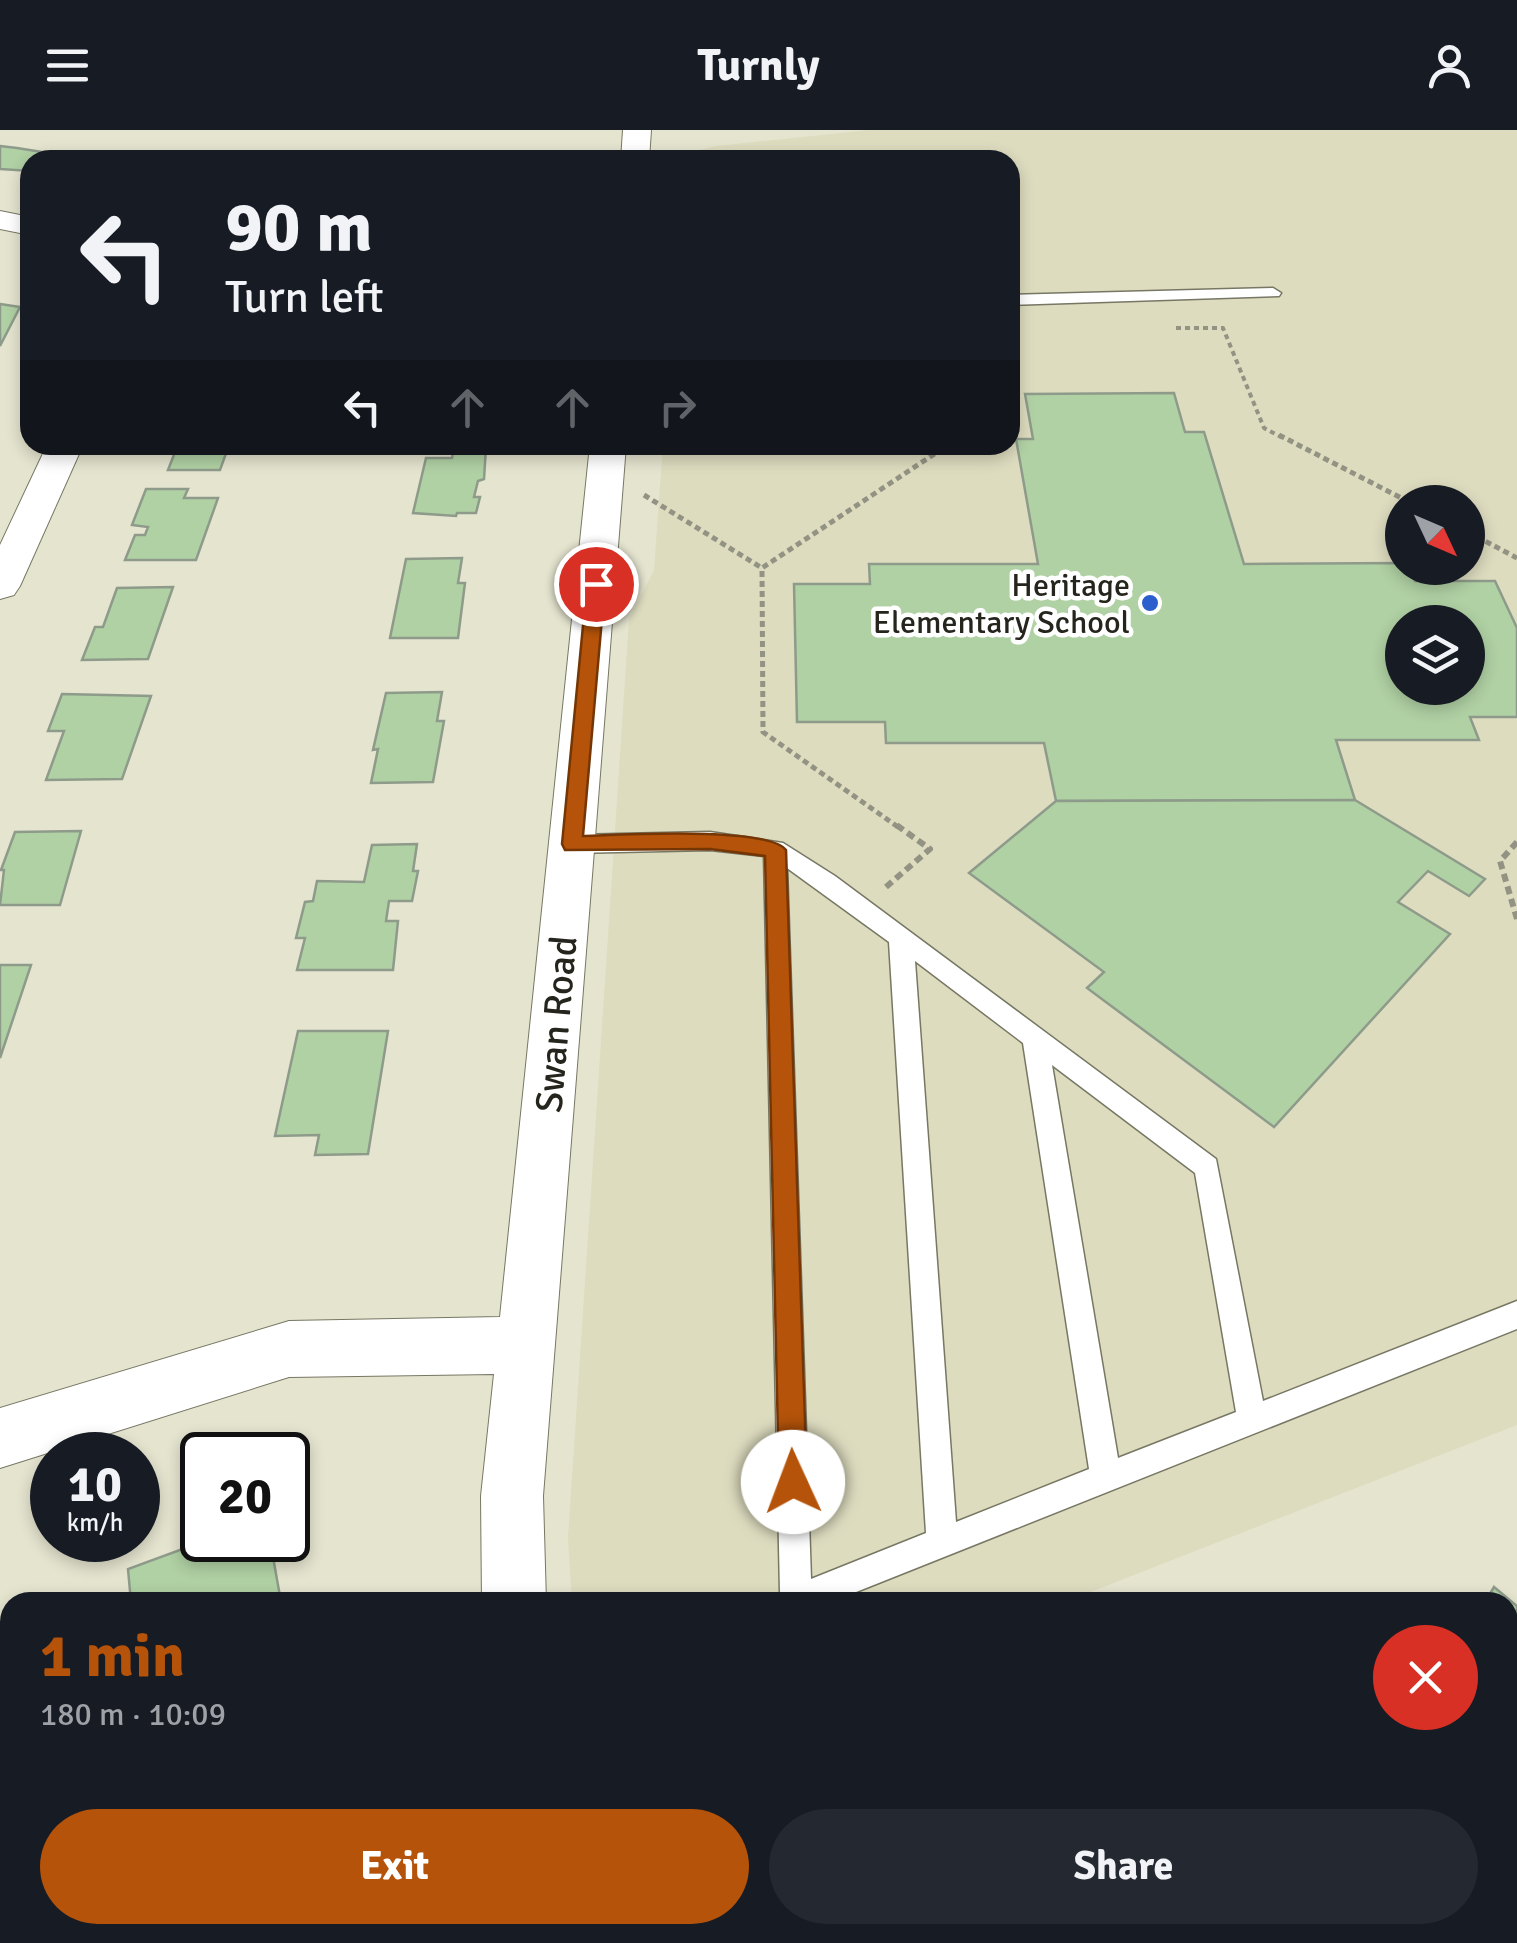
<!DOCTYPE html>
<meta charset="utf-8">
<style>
body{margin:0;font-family:Signika,sans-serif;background:#242831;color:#f1f3f6;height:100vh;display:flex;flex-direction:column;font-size:38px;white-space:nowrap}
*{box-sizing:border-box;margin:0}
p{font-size:32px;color:#9ea1a6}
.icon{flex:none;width:55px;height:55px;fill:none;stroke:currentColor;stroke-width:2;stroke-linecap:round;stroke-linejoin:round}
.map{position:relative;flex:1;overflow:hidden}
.drawer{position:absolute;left:0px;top:1462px;width:1518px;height:352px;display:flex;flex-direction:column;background:#171b24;border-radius:30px 30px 0 0;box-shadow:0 5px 15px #0003}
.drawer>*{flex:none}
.guide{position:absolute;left:20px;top:20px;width:1000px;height:305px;border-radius:30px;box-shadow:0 5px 15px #0003;background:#171b24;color:#f1f3f6;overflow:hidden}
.needle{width:65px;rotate:134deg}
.controls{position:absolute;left:1385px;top:355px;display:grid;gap:20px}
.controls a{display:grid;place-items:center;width:100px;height:100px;border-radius:50%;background:#171b24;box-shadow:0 5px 15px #0003;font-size:50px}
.speed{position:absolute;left:30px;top:1302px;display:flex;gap:20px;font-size:50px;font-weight:700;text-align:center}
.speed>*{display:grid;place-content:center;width:130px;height:130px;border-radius:50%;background:#171b24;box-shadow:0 5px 15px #0003;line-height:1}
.speed small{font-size:25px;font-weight:400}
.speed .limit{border:5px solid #111;border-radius:15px;background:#fff;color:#111}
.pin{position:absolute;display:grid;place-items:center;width:85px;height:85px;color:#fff;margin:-42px;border:5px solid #fff;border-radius:50%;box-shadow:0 2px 10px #0007}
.me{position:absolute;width:110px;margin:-55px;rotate:358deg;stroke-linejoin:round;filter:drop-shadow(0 0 8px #0008)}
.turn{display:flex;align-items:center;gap:35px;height:210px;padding:0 40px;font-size:45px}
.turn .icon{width:130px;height:130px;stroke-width:2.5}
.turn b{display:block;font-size:70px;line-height:85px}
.lanes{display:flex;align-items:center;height:95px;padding:0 40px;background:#0003;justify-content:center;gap:50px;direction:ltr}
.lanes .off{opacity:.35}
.round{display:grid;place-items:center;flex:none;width:105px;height:105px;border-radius:52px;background:#242831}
.summary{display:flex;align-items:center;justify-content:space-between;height:170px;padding:0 40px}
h1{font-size:60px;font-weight:700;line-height:75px;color:#b45309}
.cta{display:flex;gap:20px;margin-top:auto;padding:20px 40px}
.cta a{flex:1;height:115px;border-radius:60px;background:#b45309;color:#fff;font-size:40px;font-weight:700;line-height:115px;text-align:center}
.cta a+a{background:#242831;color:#f1f3f6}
header{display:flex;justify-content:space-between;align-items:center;height:130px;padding:0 40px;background:#171b24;font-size:45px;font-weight:700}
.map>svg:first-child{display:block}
.built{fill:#dddcbf;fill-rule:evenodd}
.building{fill:#b0d1a4;stroke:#8e9b8a;stroke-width:2.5;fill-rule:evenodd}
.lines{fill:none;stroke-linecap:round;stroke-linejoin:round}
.lane-casing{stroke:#777764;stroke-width:3}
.street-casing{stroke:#777764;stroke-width:2}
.path-far2{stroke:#939383;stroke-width:4;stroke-dasharray:5 4;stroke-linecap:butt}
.path-far1{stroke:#939383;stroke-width:5;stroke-dasharray:6 4;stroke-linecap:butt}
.path{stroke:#939383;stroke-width:6;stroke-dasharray:8 5;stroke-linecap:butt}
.lane{fill:#fff;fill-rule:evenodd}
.street{fill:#fff;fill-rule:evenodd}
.route{fill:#b45309;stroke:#753606;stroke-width:2.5}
.poi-dot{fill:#2a5fcd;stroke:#fff;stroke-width:4}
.labels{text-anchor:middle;stroke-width:9;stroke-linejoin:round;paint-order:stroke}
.far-poi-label{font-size:32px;fill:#25251d;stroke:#fff;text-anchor:end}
.street-label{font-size:38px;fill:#25251d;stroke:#fff}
</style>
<header><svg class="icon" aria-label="menu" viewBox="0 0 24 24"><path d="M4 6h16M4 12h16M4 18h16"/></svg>Turnly<svg class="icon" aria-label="person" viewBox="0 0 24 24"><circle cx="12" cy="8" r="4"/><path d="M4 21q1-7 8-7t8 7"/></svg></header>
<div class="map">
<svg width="1517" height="1813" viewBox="0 0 1517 1813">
<rect width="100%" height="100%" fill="#e5e4cf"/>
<path class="built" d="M869,0H1517V1295L1065,1472H572L568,1408L629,489L654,440L663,315H1010V30H677L694,21L717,16ZM1402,372H1468V438H1402ZM1402,492H1468V558H1402Z"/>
<g class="building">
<polygon points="0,16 17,18 55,24 47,30 30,30 30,41 0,39"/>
<polygon points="0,174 20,177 0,216"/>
<path d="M1174,263L1185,302H1204L1244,434L1402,433V438H1410L1415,451H1495L1517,498V587H1470L1479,610H1336L1355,670L1056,671L1044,613H886L885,592H797L794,454H870L869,434H1038L1016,309H1033L1025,264ZM1402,492H1468V558H1402Z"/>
<polygon points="171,315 229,315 220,340 168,340 177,317"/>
<polygon points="454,317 486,317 484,349 478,351 474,367 480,367 476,383 457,383 456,386 413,383 426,328 452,328"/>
<polygon points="146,359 188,359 184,368 218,368 196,430 125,430 135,405 145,405 148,397 132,395"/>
<polygon points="462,428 458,453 465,453 458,508 390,508 406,429"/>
<polygon points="173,457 148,529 82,530 95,497 103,497 117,458"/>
<polygon points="442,562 437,591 444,591 433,652 371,653 378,619 373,620 386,563"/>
<polygon points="62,564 151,566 122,649 46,650 64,601 48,601"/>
<polygon points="1355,670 1485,749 1469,766 1428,741 1398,772 1450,804 1274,997 1087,858 1104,842 969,743 1056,671"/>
<polygon points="81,701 60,775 0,775 4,740 1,740 15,702"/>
<polygon points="417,714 413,741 418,741 412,771 389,771 386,791 398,791 393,840 297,840 305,808 296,808 305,772 313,771 317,751 364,752 372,715"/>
<polygon points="0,835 31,835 0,928"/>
<polygon points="298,901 388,901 368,1024 315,1025 319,1005 275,1006"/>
<polygon points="207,1410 270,1410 281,1472 131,1472 128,1439"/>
<polygon points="1494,1457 1517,1476 1517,1739 1510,1752 1508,1472 1485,1472"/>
<polygon points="744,1805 860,1805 862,1813 753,1813 752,1806 745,1808"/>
<polygon points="1365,1805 1380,1805 1438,1813 1365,1813"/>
</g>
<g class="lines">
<g class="lane-casing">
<g id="lane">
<polygon points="1273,158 1281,163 1279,166 1010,175 1010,165"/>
<path d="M710,702L783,713L835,746L1216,1029L1263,1271L1517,1171V1199L831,1472H776L780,1463L764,726L710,720L572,723L561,714L572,705ZM787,738L889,812L926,1403L811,1449ZM915,831L1023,913L1089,1339L956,1392ZM1052,935L1195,1043L1236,1282L1118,1328Z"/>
</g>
</g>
<g class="street-casing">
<g id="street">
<polygon points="623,0 651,0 649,30 621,30"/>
<polygon points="0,81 30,87 30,105 0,99"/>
<polygon points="47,315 83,315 20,456 14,465 0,469 0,415"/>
<polygon points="590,315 626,315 543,1366 546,1472 482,1472 481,1366 494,1244 289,1247 0,1338 0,1278 289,1191 500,1187"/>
<polygon points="499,1805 571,1805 572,1813 500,1813"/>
</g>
</g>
<polyline class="path-far2" points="1176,198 1223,198 1264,298 1283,308"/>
<g class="path-far1">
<polyline points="1279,305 1409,372"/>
<polyline points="644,365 762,438"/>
<polyline points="1468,402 1517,428"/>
<polyline points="898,697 763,602 762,438 948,315"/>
</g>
<g class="path">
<polyline points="1517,712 1500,731 1517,789"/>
<polyline points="886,757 930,719 895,694"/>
</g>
<use href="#lane" class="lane"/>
<use href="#street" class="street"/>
</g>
<path class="route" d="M596,448L605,454L583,706C617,705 768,696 786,720L807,1352L803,1362L793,1366L783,1362L779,1352L765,726L710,719L565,720L562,714L587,454Z"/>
<circle class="poi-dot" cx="1150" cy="473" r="10"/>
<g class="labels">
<g class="far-poi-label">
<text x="1130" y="466">Heritage<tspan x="1130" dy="37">Elementary School</tspan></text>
</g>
<g class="street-label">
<text transform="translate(556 894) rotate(-85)" y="13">Swan Road</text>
</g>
</g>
</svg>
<div class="controls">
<a><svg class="needle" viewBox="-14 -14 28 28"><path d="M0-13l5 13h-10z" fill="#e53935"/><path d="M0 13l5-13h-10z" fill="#9ea1a6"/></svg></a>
<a><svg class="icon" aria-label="layers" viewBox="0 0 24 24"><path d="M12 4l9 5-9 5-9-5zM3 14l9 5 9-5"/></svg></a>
</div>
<div class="speed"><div>10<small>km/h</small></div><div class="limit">20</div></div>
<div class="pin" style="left:596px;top:454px;background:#d93025"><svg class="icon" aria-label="arrive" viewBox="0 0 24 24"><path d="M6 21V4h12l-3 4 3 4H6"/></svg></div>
<svg class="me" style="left:793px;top:1352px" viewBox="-20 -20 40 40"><circle r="19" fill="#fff"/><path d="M0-13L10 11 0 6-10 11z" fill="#b45309"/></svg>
<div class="guide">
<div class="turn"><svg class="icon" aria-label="left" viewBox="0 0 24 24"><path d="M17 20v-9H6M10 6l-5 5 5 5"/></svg><div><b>90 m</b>Turn left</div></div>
<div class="lanes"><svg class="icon" aria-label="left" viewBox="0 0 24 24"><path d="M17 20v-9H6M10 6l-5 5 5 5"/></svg><svg class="icon off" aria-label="ahead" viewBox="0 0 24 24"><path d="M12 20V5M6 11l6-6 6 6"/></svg><svg class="icon off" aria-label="ahead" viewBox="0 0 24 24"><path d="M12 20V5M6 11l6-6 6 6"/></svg><svg class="icon off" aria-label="right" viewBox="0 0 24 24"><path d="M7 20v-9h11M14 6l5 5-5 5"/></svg></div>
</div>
<section class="drawer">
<div class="summary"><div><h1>1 min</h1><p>180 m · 10:09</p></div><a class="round" style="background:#d93025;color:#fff"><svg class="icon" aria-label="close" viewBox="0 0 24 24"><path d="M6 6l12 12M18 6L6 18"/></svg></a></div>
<div class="cta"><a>Exit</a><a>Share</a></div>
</section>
</div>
